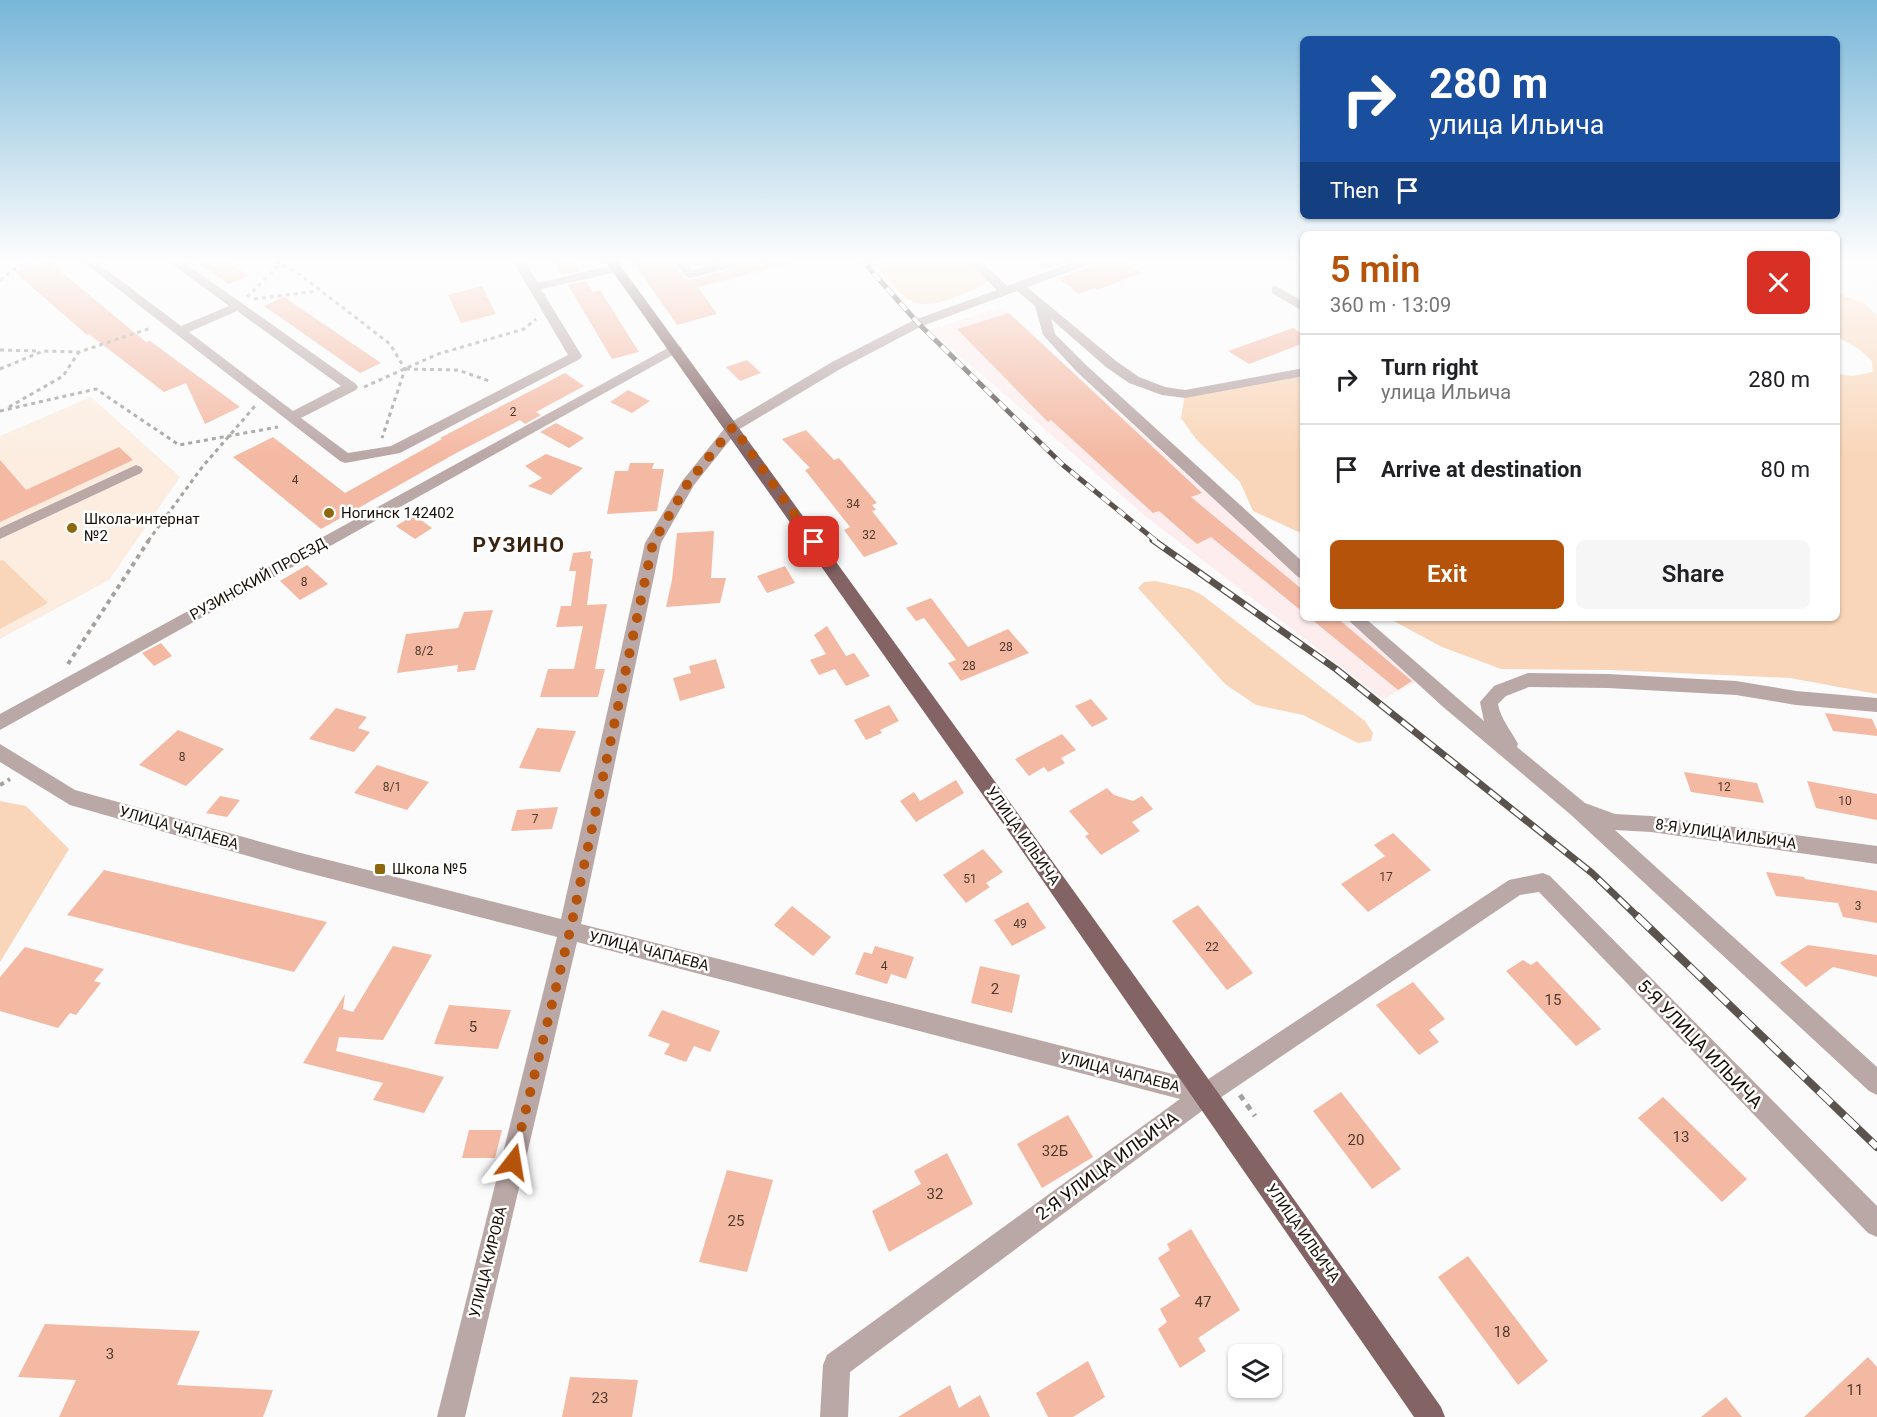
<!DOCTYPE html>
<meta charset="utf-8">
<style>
body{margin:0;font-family:Roboto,sans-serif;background:#f6f6f6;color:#202124;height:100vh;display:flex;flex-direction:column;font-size:22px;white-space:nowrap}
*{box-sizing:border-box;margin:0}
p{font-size:20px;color:#757577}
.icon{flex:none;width:33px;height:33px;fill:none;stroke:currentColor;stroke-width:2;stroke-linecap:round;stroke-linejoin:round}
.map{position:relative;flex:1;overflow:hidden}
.details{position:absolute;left:1300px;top:231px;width:540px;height:390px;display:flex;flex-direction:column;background:#fff;border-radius:9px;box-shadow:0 2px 4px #0004}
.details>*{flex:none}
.hud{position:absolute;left:1300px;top:36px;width:540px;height:183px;border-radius:9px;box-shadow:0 2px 4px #0004;background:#1a4fa0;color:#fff;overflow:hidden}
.fabs{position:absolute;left:1228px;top:1344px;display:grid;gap:12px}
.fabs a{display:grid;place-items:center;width:54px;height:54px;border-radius:9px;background:#fff;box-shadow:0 2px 4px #0004;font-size:30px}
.pin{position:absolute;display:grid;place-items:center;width:51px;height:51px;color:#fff;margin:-26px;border-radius:12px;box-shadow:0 3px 9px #0006}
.me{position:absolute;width:66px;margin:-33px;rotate:14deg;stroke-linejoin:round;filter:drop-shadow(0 0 4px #0008)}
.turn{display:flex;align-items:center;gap:21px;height:126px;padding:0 30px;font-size:27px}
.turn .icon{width:78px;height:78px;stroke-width:2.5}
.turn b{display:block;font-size:42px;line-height:51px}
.then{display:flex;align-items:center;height:57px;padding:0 30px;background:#0003;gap:12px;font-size:22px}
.round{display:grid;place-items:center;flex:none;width:63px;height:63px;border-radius:9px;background:#f6f6f6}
.summary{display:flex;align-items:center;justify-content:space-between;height:102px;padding:0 30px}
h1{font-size:36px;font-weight:600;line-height:45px;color:#b45309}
.primary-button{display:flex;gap:12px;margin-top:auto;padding:12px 30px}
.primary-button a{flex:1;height:69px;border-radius:9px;background:#b45309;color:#fff;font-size:24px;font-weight:600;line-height:69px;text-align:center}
.primary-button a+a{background:#f6f6f6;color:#202124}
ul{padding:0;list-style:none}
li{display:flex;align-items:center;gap:18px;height:90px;padding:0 30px;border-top:2px solid #e0e0e0}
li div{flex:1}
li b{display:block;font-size:22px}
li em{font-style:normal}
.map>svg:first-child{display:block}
.built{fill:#fcede0}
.industrial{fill:#fdedee}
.green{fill:#f9d6b9}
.building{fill:#f4b9a3}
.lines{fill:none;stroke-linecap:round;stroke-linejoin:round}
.path-far2{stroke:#a4a19e;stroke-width:3;stroke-dasharray:4 4;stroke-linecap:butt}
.path-far1{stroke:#a4a19e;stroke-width:4;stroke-dasharray:4.5 4.5;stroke-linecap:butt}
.path{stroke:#a4a19e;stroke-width:5;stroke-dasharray:6 6;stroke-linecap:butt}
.minor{fill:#baa8a7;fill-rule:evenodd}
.major{fill:#836363;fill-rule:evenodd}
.rail-far2-casing{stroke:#5a524d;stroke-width:5}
.rail-far1-casing{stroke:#5a524d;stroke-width:7}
.rail-casing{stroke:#5a524d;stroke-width:8}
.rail-far2{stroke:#fff;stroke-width:4;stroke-dasharray:10;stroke-linecap:butt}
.rail-far1{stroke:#fff;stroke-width:4.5;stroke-dasharray:14;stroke-linecap:butt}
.rail{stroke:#fff;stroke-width:6;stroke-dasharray:18;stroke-linecap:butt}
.route{stroke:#b45309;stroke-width:10;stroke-dasharray:0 18}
.poi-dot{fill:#8c690b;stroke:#fff;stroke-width:2}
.labels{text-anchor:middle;stroke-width:5;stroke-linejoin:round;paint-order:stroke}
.number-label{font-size:12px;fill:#503a2e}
.poi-label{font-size:15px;fill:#190f07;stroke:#fff;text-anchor:start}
.street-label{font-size:15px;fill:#190f07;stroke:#fff}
.near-number-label{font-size:15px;fill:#503a2e}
.near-street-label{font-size:18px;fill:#190f07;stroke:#fff}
.district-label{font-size:21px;font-weight:bold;letter-spacing:1.5px;fill:#3b240f;stroke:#fff}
</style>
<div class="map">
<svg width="1877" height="1417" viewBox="0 0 1877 1417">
<rect width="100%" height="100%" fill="#fbfbfb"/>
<polygon class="built" points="91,397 180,477 109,580 0,639 0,436"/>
<g class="industrial">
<polygon points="656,258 812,258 701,289 680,291"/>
<polygon points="1002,307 1303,580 1304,618 1346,618 1418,681 1383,699 1144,515 930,330"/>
</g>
<g class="green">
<path d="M898,258H964L988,280C980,289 967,292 955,297C909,315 906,297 875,265Z"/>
<polygon points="1838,294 1862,302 1877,315 1877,694 1790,678 1610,670 1501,669 1442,647 1388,618 1838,618 1838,374 1853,376 1873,372 1872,361 1859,349 1838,337"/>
<polygon points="1303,372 1303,534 1253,511 1240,482 1196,439 1181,418 1185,394"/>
<polygon points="3,560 48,603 0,629 0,561"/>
<polygon points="1156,581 1190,589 1202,595 1365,721 1373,733 1371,741 1358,743 1303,715 1256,705 1225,684 1138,588 1144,582"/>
<polygon points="0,801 26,806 69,849 0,962"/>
</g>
<g class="building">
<polygon points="192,258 223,258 249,276 228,284"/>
<polygon points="552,258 571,258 579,271 562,275"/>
<polygon points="631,258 670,258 684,278 689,280 743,267 746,262 742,258 754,258 757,264 762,266 770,262 770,258 784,258 785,264 698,287 717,314 677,325"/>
<polygon points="687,258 730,258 694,267"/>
<polygon points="1034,258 1078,258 1047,269"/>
<polygon points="1103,258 1118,258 1141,273 1097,290 1095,288 1078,294 1059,278 1100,263"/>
<polygon points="47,260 146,342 150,341 240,407 205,424 186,383 164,392 89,334 87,335 15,272"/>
<polygon points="586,281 593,292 600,290 639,352 612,359 568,285"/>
<polygon points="482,286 496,314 461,323 448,295"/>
<polygon points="284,297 381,363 360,373 264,306"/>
<polygon points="1009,313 1202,493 1191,497 1304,591 1304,613 1211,537 1197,544 1159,511 1153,513 1051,420 1048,422 957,329"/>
<polygon points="1293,328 1304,335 1304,343 1249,364 1228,351"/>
<polygon points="747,360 761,373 740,381 726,367"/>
<polygon points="565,373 584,386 536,412 541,415 525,424 520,420 458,452 321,529 233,457 273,437 345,493 442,439 440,438"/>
<polygon points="628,390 650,401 632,413 610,402"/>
<polygon points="556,423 584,438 569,448 540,432"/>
<polygon points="806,430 834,460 839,458 877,503 872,505 876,510 872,511 898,544 864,557 844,530 850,527 805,470 810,468 782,439"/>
<polygon points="119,447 133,460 0,522 0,460 26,490"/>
<polygon points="546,454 583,468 551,495 528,486 542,478 525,466"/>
<polygon points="630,463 654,463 652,469 664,469 657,511 607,514 615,471 628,471"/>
<polygon points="414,515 432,528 415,539 396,526"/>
<polygon points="714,531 711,578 726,578 720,603 666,607 672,580 677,533"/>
<polygon points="591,551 590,558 593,559 587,605 607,604 595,669 605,669 598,697 540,697 548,669 574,669 583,626 556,627 561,606 571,606 576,571 569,571 573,553"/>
<polygon points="307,565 328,584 300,600 280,581"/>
<polygon points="785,566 795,583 767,593 757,576"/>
<polygon points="931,598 968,647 1008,629 1029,653 961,681 948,663 956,660 924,618 916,621 906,608"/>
<polygon points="493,610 475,670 457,672 458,665 397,673 406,634 458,628 464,612"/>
<polygon points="1310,618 1337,618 1412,681 1398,690"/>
<polygon points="827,626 846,656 854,653 870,676 846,686 835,669 819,675 810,660 826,654 814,635"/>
<polygon points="161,643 172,656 154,666 142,653"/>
<polygon points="716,659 725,688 680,701 673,678 691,673 689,666"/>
<polygon points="1091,699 1108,719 1092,727 1075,706"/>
<polygon points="889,705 899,721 880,730 882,733 866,740 854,720"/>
<polygon points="336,708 367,717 358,728 370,732 354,752 309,739"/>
<polygon points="1825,713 1872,719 1877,730 1877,736 1833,731"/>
<polygon points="537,728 576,731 560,772 519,768"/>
<polygon points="178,730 224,749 186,786 139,765"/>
<polygon points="1062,734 1076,750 1061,758 1065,763 1048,772 1044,767 1029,776 1015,759"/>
<polygon points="377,765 429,782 407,810 354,793"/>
<polygon points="1684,772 1757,783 1764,803 1691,792"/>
<polygon points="956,780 964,793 916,822 900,801 914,792 920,801"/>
<polygon points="1807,781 1877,794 1877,820 1816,808"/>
<polygon points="1107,788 1114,795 1133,801 1142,796 1153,809 1132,822 1140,831 1101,855 1085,836 1089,834 1069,811"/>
<polygon points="220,796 240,800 227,817 206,813"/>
<polygon points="558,807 552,829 511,831 517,810"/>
<polygon points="1393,833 1431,870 1368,912 1341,884 1385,856 1374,845"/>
<polygon points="983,849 1003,872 986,883 990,887 966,903 943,875"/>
<polygon points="104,870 327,922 294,972 67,915"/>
<polygon points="1766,872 1804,877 1805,879 1877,891 1877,923 1843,917 1838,903 1776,896"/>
<polygon points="1028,902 1046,928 1012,946 994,920"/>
<polygon points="1198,905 1253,973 1227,990 1172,921"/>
<polygon points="792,906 831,937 813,956 774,925"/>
<polygon points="1808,945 1877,955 1877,977 1833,967 1806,987 1780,963"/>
<polygon points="393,946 432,955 383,1040 339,1037 336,1051 444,1077 424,1113 373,1100 383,1083 303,1063 345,994 343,1009 353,1012"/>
<polygon points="875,946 914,957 906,979 891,974 887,984 855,974 864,952 872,954"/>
<polygon points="25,947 104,969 94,981 101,983 76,1015 70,1013 58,1028 0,1011 0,977"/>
<polygon points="1523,960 1531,965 1537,961 1601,1029 1576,1046 1506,971"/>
<polygon points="980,966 1020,975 1012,1013 971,1003"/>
<polygon points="1413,982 1445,1019 1429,1030 1439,1042 1419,1055 1376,1005"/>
<polygon points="449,1005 511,1010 498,1049 434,1044"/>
<polygon points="662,1010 720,1031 710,1052 694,1046 686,1062 664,1054 670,1044 648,1036"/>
<polygon points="1341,1092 1401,1169 1372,1189 1313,1111"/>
<polygon points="1663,1097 1747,1179 1722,1202 1638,1118"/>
<polygon points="1068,1115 1093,1157 1042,1188 1017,1144"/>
<polygon points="469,1130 502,1130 495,1158 462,1158"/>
<polygon points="947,1153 973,1204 889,1252 872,1211 921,1184 914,1171"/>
<polygon points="727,1170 773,1180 747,1272 699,1262"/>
<polygon points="1191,1229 1240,1310 1198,1338 1206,1351 1180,1368 1158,1329 1167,1322 1160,1309 1180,1296 1158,1258 1170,1250 1167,1244"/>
<polygon points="1468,1256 1548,1361 1518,1385 1438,1277"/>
<polygon points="45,1324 200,1331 177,1385 273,1390 263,1417 59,1417 76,1380 18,1377"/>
<polygon points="1868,1357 1877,1367 1877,1417 1804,1417"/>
<polygon points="1088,1361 1105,1397 1073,1417 1048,1417 1036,1393"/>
<polygon points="570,1377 638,1380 632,1417 562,1417"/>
<polygon points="950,1385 959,1408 980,1395 990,1417 898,1417"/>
<polygon points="1726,1397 1742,1417 1701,1417"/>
</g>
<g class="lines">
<g class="path-far2">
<polyline points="269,258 298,273 390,344 405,369 382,438"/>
<polyline points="0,280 13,270 39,258"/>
<polyline points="247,297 280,264 277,258"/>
<polyline points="254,299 318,291"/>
<polyline points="0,350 39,351"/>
<polyline points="0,369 43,351 79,352 151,328"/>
<polyline points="406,369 458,370 492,382"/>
<polyline points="364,387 438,354 524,329 536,319"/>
<polyline points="9,407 63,376 79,352"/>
<polyline points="0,411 96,389 179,445 278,427"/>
<polyline points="148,541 203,466 255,406"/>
</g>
<g class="path-far1">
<polyline points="68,664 149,540"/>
<polyline points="0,785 10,779"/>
</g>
<polyline class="path" points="1240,1095 1255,1116"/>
<g class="minor">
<path d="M78,258H91L181,326L229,306L164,258H178L356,384L358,387L356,390L301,418L348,453L391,446L568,355L511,258H523L538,283L617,264L623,268L621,271L541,289L582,356L580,359L400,453L345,463L340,461ZM237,311L341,386L293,411L189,332Z"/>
<polygon points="672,258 684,258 693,270 738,258 744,262 742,265 690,278 686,277"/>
<polygon points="756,258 768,258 769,260 763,264 759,263"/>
<polygon points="965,258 978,258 1007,286 1084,258 1101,258 1099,261 1027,287 1116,361 1139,377 1165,387 1185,390 1304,368 1304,376 1185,398 1162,395 1129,383 1106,367 1051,319 1055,334 1086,365 1304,563 1304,579 1298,577 1076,371 1043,335 1035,306 1017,291 922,326 842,368 738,430 694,485 661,543 581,924 1204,1082 1509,880 1543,873 1550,876 1877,1206 1877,1237 1868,1233 1539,892 1520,895 1214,1102 850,1372 848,1417 820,1417 823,1365 827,1355 1180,1099 577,942 465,1417 437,1417 557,937 297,870 70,805 0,762 0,744 75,790 297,852 561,919 645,543 683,480 728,424 832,362 914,320 997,290"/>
<polygon points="1276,286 1304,302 1304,312 1272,293 1272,287"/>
<polygon points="675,344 682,348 680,351 0,730 0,714"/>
<polygon points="136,465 141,467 143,470 141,473 0,539 0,528"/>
<path d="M1346,618H1365L1484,721L1480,702L1494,686L1528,673L1608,674L1736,681L1796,691L1877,698V712L1796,705L1736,695L1608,688L1529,687L1506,696L1498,704C1501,720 1511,730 1518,744L1517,747L1585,803L1615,814L1651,816L1877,846V864L1651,832L1615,830L1877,1067V1095L1869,1091L1570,814L1442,706Z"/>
</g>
<path class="major" d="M603,258H615C893,639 1169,1021 1441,1407L1445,1417H1414L1016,842Z"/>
<g class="rail-far2-casing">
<polyline id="rail-far2" points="860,258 918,323 1063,465 1156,541"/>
</g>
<g class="rail-far1-casing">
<polyline id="rail-far1" points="1153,540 1336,669 1592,873 1638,917"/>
</g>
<g class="rail-casing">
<polyline id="rail" points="1637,916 1877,1147"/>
</g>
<use href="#rail-far2" class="rail-far2"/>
<use href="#rail-far1" class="rail-far1"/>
<use href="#rail" class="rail"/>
</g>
<linearGradient id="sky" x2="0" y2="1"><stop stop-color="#77b6d8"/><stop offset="0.57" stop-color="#fdfdfd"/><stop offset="1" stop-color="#fdfdfd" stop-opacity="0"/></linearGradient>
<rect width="1877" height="456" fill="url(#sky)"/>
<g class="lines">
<polyline class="route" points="513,1162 570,931 653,543 688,483 733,427 814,542"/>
</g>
<g class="poi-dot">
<circle cx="329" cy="513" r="6"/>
<circle cx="72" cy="528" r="6"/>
<rect x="374" y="863" width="12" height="12" rx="3"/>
</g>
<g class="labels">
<g class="number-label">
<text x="513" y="416">2</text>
<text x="295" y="484">4</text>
<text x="853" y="508">34</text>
<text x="869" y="539">32</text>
<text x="304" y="586">8</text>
<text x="1006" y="651">28</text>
<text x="424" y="655">8/2</text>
<text x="969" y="670">28</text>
<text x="182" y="761">8</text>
<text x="392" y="791">8/1</text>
<text x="1724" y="791">12</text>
<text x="1845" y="805">10</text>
<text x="535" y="823">7</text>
<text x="1386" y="881">17</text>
<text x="970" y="883">51</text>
<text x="1858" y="910">3</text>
<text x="1020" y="928">49</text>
<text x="1212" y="951">22</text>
<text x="884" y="970">4</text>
</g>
<g class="poi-label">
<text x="341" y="518">Ногинск 142402</text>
<text x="84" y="524">Школа-интернат<tspan x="84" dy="17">№2</tspan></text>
<text x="392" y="874">Школа №5</text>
</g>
<g class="street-label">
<text transform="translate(258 579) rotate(-29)" y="5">РУЗИНСКИЙ ПРОЕЗД</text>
<text transform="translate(179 828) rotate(16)" y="5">УЛИЦА ЧАПАЕВА</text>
<text transform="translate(1726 834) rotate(8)" y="5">8-Я УЛИЦА ИЛЬИЧА</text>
<text transform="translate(1023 836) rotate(55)" y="5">УЛИЦА ИЛЬИЧА</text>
<text transform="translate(649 951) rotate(14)" y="5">УЛИЦА ЧАПАЕВА</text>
<text transform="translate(1120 1072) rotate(14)" y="5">УЛИЦА ЧАПАЕВА</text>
<text transform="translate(1303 1233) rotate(55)" y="5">УЛИЦА ИЛЬИЧА</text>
<text transform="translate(488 1262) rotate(-76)" y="5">УЛИЦА КИРОВА</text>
</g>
<g class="near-number-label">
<text x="995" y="994">2</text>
<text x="1553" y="1005">15</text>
<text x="473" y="1032">5</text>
<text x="1681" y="1142">13</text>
<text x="1356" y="1145">20</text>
<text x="1055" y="1156">32Б</text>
<text x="935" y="1199">32</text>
<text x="736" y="1226">25</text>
<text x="1203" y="1307">47</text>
<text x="1502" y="1337">18</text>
<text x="110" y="1359">3</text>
<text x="1855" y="1395">11</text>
<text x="600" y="1403">23</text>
</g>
<g class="near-street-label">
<text transform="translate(1700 1044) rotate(46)" y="6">5-Я УЛИЦА ИЛЬИЧА</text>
<text transform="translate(1107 1166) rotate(-36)" y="6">2-Я УЛИЦА ИЛЬИЧА</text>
</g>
<g class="district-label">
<text x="519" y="552">РУЗИНО</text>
</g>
</g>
</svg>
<div class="fabs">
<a><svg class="icon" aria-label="layers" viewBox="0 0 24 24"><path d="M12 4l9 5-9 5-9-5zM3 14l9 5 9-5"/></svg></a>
</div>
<div class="pin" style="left:814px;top:542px;background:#d93025"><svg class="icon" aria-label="arrive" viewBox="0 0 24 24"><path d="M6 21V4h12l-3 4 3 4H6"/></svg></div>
<svg class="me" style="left:513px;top:1162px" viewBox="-20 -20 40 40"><path d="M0-17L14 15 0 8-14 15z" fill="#b45309" stroke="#fff" stroke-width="4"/></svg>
<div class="hud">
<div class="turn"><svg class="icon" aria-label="right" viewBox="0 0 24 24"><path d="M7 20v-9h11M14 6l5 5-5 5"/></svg><div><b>280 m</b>улица Ильича</div></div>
<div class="then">Then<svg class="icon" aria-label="arrive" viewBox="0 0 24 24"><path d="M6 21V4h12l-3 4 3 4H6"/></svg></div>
</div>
<section class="details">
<div class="summary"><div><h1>5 min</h1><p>360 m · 13:09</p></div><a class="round" style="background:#d93025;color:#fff"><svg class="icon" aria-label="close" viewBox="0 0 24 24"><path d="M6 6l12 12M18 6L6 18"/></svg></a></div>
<ul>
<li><svg class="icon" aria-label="right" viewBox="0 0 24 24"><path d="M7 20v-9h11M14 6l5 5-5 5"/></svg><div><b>Turn right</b><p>улица Ильича</p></div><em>280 m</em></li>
<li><svg class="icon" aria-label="arrive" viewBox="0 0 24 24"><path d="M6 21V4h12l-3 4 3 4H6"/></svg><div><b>Arrive at destination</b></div><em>80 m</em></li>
</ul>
<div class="primary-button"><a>Exit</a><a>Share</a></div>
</section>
</div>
